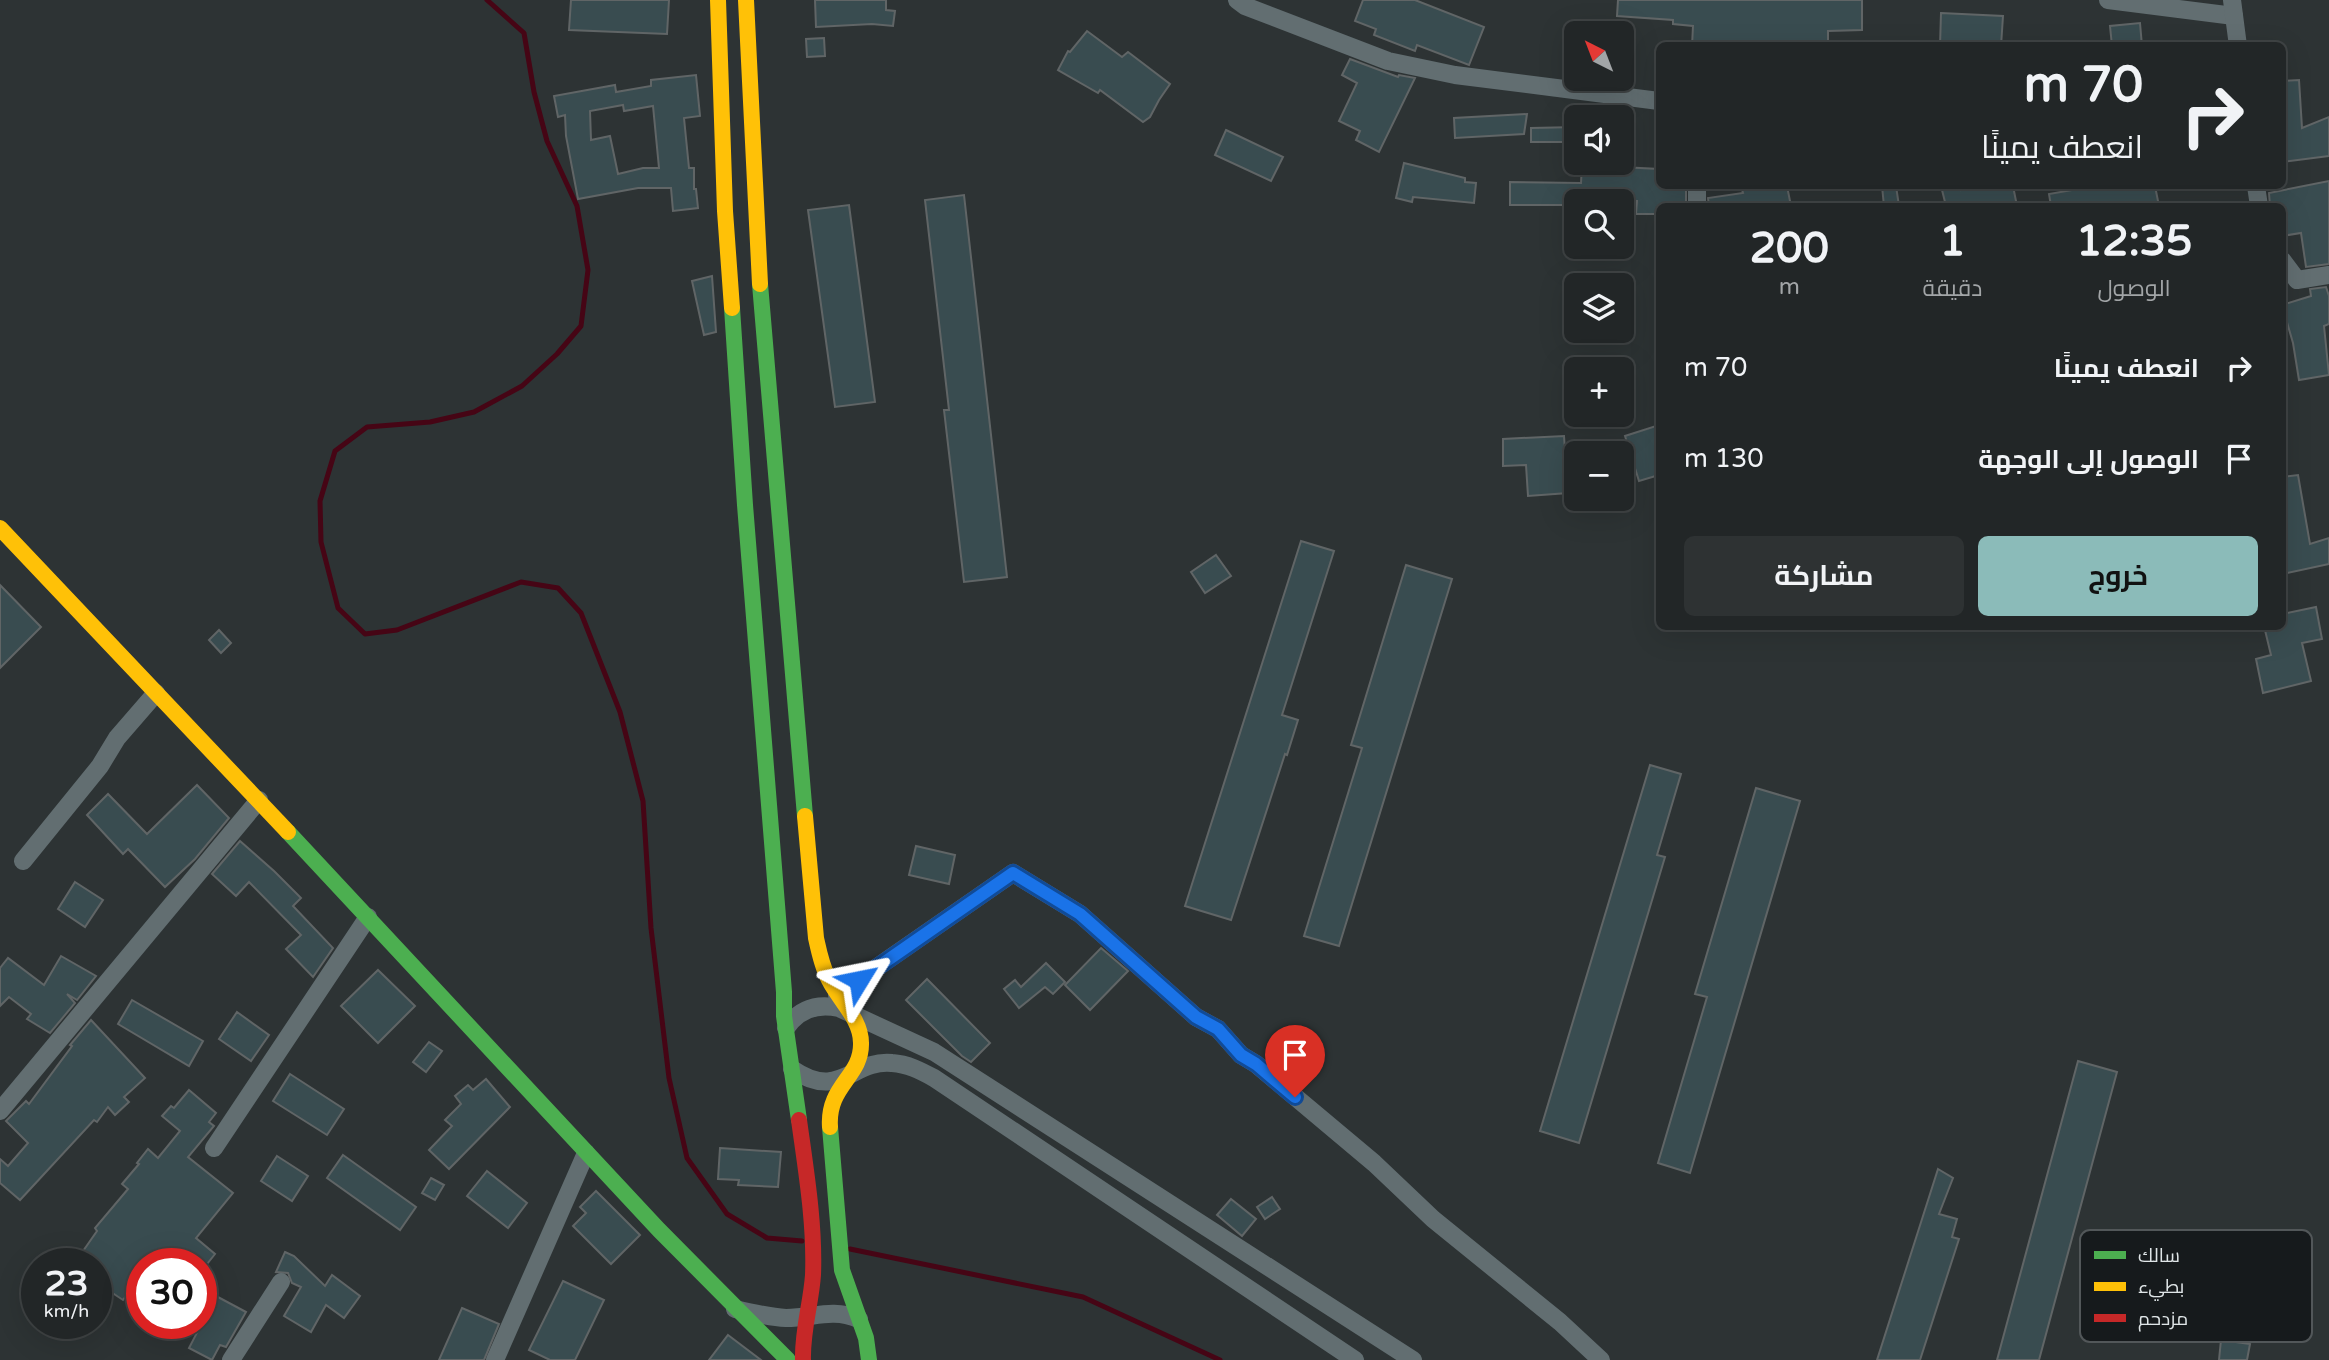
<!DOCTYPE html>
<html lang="ar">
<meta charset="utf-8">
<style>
body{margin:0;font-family:"Varela Round",Cairo,sans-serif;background:#2e3233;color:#f1f3f6;direction:rtl;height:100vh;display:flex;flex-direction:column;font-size:26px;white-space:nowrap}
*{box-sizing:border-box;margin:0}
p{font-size:23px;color:#a2a5a7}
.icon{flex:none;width:38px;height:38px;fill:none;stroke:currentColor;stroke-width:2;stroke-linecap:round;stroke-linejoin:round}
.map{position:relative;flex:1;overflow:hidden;direction:ltr}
.drawer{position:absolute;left:1656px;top:203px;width:630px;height:427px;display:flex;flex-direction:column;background:#222627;border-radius:10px;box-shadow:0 7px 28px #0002,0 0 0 2px #3f4344;direction:rtl}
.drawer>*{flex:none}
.banner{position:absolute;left:1656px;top:42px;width:630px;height:147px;border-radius:10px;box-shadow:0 7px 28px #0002,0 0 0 2px #3f4344;direction:rtl;background:#222627;color:#f1f3f6;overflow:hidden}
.needle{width:46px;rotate:318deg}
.controls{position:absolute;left:1564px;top:21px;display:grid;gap:14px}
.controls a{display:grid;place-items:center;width:70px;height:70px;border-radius:10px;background:#222627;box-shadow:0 7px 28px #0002,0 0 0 2px #3f4344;font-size:35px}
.speed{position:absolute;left:21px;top:1248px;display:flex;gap:14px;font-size:35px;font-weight:700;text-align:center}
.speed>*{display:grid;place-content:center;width:91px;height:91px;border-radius:50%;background:#222627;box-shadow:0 7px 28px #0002,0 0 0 2px #3f4344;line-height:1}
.speed small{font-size:18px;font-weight:400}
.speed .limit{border:10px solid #d22;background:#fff;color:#111}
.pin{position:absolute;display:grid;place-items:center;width:60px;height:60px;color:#fff;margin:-72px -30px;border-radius:50% 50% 50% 0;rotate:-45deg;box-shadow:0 0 7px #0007}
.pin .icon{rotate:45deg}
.me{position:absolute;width:77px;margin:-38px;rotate:55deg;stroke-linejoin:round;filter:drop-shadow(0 0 5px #0008)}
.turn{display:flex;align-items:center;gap:24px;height:147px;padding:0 28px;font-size:32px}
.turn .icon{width:91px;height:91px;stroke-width:2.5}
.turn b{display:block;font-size:49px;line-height:60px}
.eta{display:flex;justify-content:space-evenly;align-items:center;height:119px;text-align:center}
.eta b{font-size:42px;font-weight:700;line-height:49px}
.action{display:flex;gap:14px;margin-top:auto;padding:14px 28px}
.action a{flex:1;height:80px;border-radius:10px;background:#8bbbb9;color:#111;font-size:28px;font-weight:700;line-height:80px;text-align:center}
.action a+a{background:#2e3233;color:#f1f3f6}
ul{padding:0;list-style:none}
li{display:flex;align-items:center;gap:21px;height:91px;padding:0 28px}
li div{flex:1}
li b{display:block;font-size:26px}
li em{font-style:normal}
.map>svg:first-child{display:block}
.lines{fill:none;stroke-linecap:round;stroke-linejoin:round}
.stream{stroke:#460515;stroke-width:5}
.building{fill:#394c50;stroke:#606566;stroke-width:2;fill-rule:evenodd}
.street{stroke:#626e71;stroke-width:18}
.fast{stroke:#4caf50;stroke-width:16}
.slow{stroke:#ffc107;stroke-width:16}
.jam{stroke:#c62828;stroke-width:16}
.route-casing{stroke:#114b97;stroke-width:18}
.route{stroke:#1a73e8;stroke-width:12}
.key{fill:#161a1c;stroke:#525759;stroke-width:2}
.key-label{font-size:19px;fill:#dfe5e7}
</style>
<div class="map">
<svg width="2329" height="1360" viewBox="0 0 2329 1360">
<rect width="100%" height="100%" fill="#2d3334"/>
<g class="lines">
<g class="stream">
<polyline points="487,0 524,33 534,92 547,141 577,206 588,270 581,326 557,354 522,386 474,412 430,422 367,427 335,451 320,501 321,542 338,608 365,634 397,630 521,582 558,588 581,613 620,712 643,801 651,928 669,1078 687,1158 727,1214 767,1238 802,1241"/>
<polyline points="850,1249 1083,1297 1220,1360"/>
</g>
</g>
<g class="building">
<polygon points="571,0 669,0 667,34 569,30"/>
<polygon points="815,0 886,0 886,10 895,11 893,26 872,24 816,27"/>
<polygon points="1363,0 1415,0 1484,27 1469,65 1417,45 1415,51 1374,35 1376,29 1355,21"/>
<polygon points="1618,0 1862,0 1862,30 1828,31 1828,46 1692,46 1693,26 1673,24 1673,20 1617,16"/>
<polygon points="1941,13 2003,16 2001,46 1940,46"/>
<polygon points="2140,23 2142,46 2112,46 2110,26"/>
<polygon points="1087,31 1122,57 1128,52 1170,84 1159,100 1150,117 1143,122 1100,90 1098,93 1058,70 1068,51 1070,52"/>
<polygon points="824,38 825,56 807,57 806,39"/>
<polygon points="1350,59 1398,77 1399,75 1415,78 1379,152 1356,140 1360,131 1339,121 1357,83 1342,75"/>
<path d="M696,75L700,116L684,118L689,168H694V189H696L698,208L673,211L671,188H638L578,199L566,136L565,115L558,117L554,96L615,85L616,92L651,86V80ZM623,105L624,111L653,106L659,168H643L618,174L610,136L591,140L590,111Z"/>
<polygon points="2299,80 2302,128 2329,117 2329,156 2282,162 2282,81"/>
<polygon points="1527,114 1524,134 1455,138 1454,118"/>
<polygon points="1577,127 1577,142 1531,142 1531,128"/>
<polygon points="1226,130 1283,157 1271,181 1215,155"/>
<polygon points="1404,163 1465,178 1465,182 1476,183 1474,203 1413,197 1412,202 1396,198"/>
<polygon points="1582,165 1659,169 1659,186 1686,186 1686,206 1659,206 1659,214 1636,214 1637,201 1566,201 1566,205 1510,205 1510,182 1581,183"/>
<polygon points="2329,181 2329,264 2306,267 2301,233 2282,236 2282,206 2270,206 2269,193"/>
<polygon points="1741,186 1787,186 1791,206 1709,206 1708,198 1743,193"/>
<polygon points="1882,186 1896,186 1899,206 1884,206"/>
<polygon points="1941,186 1961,186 1961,190 1977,186 1978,188 2013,186 2017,206 1946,206"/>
<polygon points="2095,186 2155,186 2159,206 2051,206 2049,194"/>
<polygon points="964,195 1007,577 964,582 944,410 949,410 925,200"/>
<polygon points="849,205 875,402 835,407 808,210"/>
<polygon points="712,276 716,332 704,335 692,281"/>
<polygon points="2326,287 2329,296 2329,324 2324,326 2329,375 2299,380 2293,343 2282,305 2311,296 2310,289"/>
<polygon points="1659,425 1659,475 1639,481 1625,436"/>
<polygon points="1564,436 1568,493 1528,496 1526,465 1503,466 1503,439"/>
<polygon points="2298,475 2310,544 2329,538 2329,564 2282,574 2282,477"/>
<polygon points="1301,541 1334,551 1282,715 1298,720 1287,755 1285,754 1231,920 1185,906"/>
<polygon points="1216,555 1231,576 1205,593 1191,572"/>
<polygon points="1406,565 1452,579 1339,946 1304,936 1362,748 1351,745"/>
<polygon points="0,585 41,627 0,668"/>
<polygon points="2316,607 2322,639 2302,643 2311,681 2263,693 2256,659 2271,655 2264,626 2282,626 2282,614"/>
<polygon points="219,630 231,643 221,653 209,640"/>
<polygon points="1650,765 1681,774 1657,855 1665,857 1579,1143 1540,1131"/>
<polygon points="197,785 229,818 195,859 165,887 128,849 123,854 87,815 108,794 147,834"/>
<polygon points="1756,788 1800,801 1690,1173 1658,1163 1707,997 1695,994"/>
<polygon points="240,841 274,871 301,898 293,906 333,948 313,977 286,949 301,935 249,882 236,896 212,874"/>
<polygon points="916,846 955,855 949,884 909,875"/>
<polygon points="75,882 103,900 85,927 58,909"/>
<polygon points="1101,948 1128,971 1090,1010 1065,985"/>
<polygon points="61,956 96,976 77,1000 67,994 75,1003 50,1033 27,1019 31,1014 9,997 0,1006 0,968 8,958 44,985"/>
<polygon points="1046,963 1065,982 1053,994 1045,987 1019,1008 1004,989 1015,980 1021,987"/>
<polygon points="378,970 415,1006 378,1043 341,1006"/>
<polygon points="927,979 990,1043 971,1062 962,1056 906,1000"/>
<polygon points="132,1000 203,1041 189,1066 118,1024"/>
<polygon points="237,1012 269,1035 251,1061 219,1039"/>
<polygon points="91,1020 145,1078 124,1097 129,1102 115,1115 108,1107 97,1122 94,1120 20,1200 0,1183 0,1159 8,1166 28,1143 6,1121 26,1101 29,1104 72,1046 70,1045"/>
<polygon points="429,1042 442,1051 426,1072 413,1062"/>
<polygon points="2078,1061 2117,1072 2039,1360 1997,1360"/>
<polygon points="290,1074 344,1109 327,1135 273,1101"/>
<polygon points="486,1079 510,1107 449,1169 429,1150 452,1126 445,1120 461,1104 455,1096 468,1085 473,1090"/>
<polygon points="189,1090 216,1113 209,1122 214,1126 188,1157 233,1193 196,1238 215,1254 207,1264 142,1264 142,1273 123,1300 96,1282 96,1264 74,1264 97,1231 95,1228 128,1189 122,1184 139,1164 137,1163 148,1149 158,1158 180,1131 162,1116 171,1106 174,1108"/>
<polygon points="720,1148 781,1152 778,1187 738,1185 739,1180 718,1179"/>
<polygon points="343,1155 416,1207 400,1230 327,1178"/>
<polygon points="277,1156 308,1176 292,1201 261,1181"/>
<polygon points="1938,1169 1953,1178 1939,1214 1957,1219 1952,1237 1959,1239 1920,1360 1877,1360"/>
<polygon points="487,1171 527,1203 508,1228 467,1196"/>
<polygon points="431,1178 444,1185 435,1200 422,1193"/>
<polygon points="596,1191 640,1235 611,1264 573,1226 586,1213 580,1207"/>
<polygon points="1272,1197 1280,1209 1265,1219 1257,1207"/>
<polygon points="1231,1199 1256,1219 1242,1236 1217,1215"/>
<polygon points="285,1252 294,1256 325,1286 332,1275 360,1296 344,1318 326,1305 311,1332 284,1316 301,1287 292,1283 288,1273 276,1272"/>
<polygon points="563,1281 604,1300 575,1360 550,1360 529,1350"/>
<polygon points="216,1296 246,1312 226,1347 220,1345 212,1360 189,1348"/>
<polygon points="462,1308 499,1324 484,1360 439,1360"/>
<polygon points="728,1335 761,1360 709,1360"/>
<polygon points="2221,1340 2250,1344 2247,1360 2219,1360"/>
</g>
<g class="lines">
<g class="street">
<polyline points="1237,0 1245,6 1388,61 1455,75 1659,101"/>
<polyline points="2108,0 2234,16"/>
<polyline points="2232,0 2238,46"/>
<polyline points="1697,186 1697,206"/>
<polyline points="2256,186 2259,206"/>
<polyline points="2282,260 2297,280 2329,275"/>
<polyline points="23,861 100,766 117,738 156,693"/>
<polyline points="837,995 1013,873 1080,914 1196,1017 1218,1029 1241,1055 1256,1064 1374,1163 1433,1219 1560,1322 1601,1360"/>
<path d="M786,1028C799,1009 817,1003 839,1008L934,1052L1413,1360"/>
<path d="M792,1069C840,1102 852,1059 892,1063C908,1064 921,1071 934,1078L1355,1360"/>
<polyline points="0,1111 259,800"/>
<polyline points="214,1148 368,917"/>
<path d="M735,1309C752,1313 769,1317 786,1318C814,1318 831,1308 859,1319"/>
<polyline points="231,1360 281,1282"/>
<polyline points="495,1360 586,1153"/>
</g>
<g class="fast">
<polyline points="760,284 805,816"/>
<polyline points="732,308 745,505 784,992 784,1016 799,1120"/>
<polyline points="288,832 659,1230 788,1360"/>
<polyline points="830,1127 842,1270 866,1338 869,1360"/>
</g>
<g class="slow">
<polyline points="718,0 725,211 732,308"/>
<polyline points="746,0 760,284"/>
<polyline points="0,528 288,832"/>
<path d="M805,816L816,938C819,952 822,967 829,980C839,1000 861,1019 861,1043C862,1077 827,1085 830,1127"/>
</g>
<path class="jam" d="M799,1120C806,1171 815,1224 813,1275C811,1304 802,1331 803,1360"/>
</g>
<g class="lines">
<g class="route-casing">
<polyline id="route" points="859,980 1013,873 1080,914 1196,1017 1218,1029 1241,1055 1256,1064 1295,1097"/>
</g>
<use href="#route" class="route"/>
</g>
<rect x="2080" y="1230" width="232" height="112" rx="10" class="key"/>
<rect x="2094" y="1251" width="32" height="8" fill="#4caf50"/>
<rect x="2094" y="1282" width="32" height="9" fill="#ffc107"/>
<rect x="2094" y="1314" width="32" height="8" fill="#c62828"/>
<g class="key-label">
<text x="2138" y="1262">سالك</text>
<text x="2138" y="1293">بطيء</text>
<text x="2138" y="1325">مزدحم</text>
</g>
</svg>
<div class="controls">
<a><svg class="needle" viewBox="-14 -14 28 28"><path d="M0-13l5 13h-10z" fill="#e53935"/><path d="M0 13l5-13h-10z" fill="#a2a5a7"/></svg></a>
<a><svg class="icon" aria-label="sound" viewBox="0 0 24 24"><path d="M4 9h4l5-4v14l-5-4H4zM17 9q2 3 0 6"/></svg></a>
<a><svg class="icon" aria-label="search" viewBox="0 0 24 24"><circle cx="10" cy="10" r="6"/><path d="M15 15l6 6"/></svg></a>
<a><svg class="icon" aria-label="layers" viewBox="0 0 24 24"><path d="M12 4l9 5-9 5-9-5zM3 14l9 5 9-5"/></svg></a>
<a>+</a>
<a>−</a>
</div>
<div class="speed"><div>23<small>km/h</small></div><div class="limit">30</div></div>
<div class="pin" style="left:1295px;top:1097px;background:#d93025"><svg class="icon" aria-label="arrive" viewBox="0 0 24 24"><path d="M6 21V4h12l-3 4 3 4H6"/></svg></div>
<svg class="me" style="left:859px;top:980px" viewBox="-20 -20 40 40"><path d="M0-17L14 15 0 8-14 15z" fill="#1a73e8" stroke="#fff" stroke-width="4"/></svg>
<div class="banner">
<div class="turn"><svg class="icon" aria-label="right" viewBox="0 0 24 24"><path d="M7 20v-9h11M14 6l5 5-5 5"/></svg><div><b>70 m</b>انعطف يمينًا</div></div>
</div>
<section class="drawer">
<div class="eta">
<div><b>12:35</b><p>الوصول</p></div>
<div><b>1</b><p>دقيقة</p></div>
<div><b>200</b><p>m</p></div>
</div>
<ul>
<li><svg class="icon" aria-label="right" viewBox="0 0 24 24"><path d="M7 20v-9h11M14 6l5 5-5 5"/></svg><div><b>انعطف يمينًا</b></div><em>70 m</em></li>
<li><svg class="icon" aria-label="arrive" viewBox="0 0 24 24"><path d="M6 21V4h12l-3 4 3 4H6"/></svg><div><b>الوصول إلى الوجهة</b></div><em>130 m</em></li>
</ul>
<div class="action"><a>خروج</a><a>مشاركة</a></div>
</section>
</div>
